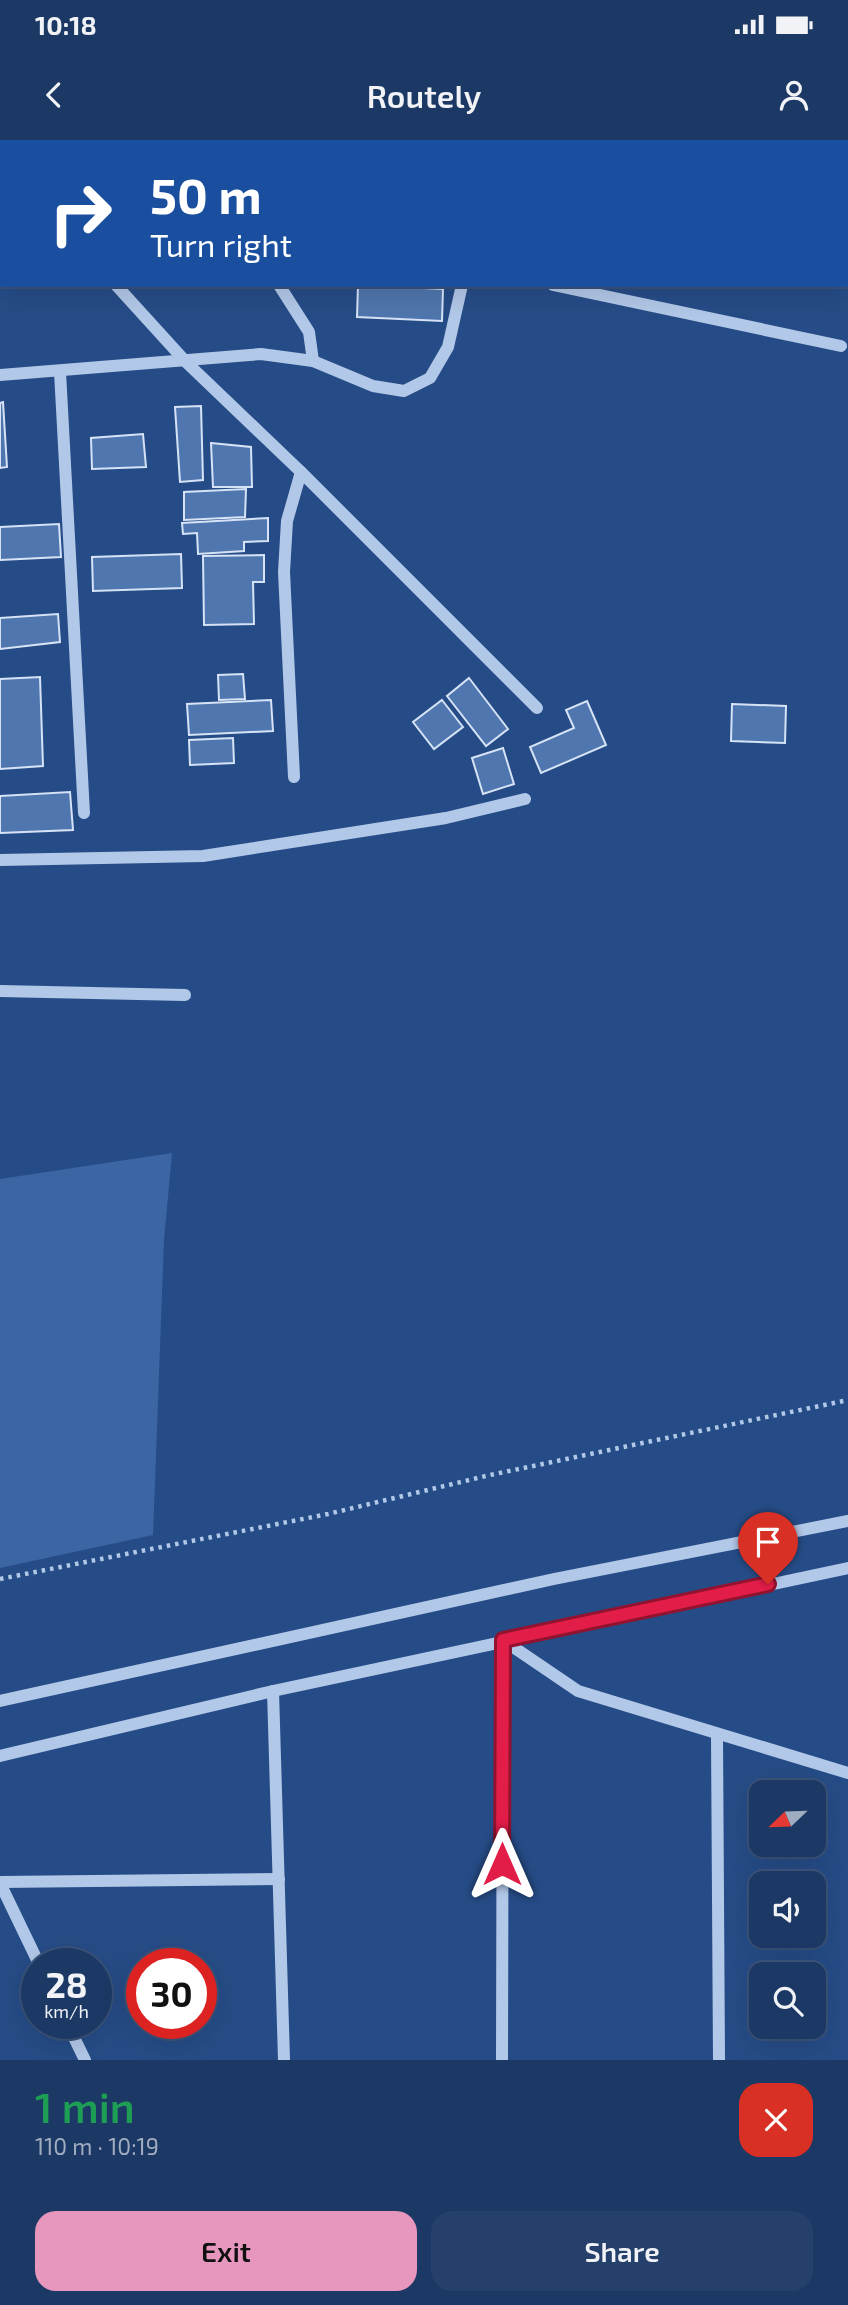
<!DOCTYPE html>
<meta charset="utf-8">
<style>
body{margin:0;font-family:"Exo 2",sans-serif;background:#25406b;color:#f1f3f6;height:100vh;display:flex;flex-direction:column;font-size:26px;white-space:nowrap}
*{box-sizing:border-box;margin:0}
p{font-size:23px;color:#a0acbf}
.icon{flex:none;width:38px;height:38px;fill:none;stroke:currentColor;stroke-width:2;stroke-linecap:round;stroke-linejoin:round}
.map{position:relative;height:1920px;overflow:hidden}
.side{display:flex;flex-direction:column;background:#1c3965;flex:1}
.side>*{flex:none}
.guide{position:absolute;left:0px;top:0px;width:849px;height:147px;box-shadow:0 7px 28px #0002,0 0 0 2px #3a5379;background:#1a4fa0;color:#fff;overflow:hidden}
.needle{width:46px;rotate:247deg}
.fabs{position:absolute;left:749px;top:1640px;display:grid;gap:14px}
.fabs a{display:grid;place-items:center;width:77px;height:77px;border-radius:14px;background:#1c3965;box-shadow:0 7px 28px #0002,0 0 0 2px #3a5379;font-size:35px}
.speed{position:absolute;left:21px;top:1808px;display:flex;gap:14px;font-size:35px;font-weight:700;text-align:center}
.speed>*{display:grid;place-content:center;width:91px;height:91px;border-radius:50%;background:#1c3965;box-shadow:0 7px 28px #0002,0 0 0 2px #3a5379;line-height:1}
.speed small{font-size:18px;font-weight:400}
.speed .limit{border:10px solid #d22;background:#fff;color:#111}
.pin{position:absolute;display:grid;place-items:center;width:60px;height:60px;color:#fff;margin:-72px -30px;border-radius:50% 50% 50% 0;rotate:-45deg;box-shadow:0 0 7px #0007}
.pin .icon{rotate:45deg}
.me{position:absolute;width:77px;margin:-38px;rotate:0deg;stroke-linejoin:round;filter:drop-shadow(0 0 5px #0008)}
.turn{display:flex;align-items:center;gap:24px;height:147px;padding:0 35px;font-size:32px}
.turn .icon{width:91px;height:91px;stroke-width:2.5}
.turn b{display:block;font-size:49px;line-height:60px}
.round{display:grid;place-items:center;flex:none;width:74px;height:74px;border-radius:21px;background:#25406b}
.summary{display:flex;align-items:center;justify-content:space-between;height:119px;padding:0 35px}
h1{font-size:42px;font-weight:600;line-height:52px;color:#1e9e55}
.cta{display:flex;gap:14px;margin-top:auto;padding:14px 35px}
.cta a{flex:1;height:80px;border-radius:21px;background:#e797bd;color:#111;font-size:28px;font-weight:600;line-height:80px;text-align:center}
.cta a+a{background:#25406b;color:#f1f3f6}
.status{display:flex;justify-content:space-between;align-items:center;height:49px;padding:0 35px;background:#1c3965;direction:ltr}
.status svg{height:19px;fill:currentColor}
header{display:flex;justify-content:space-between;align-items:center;height:91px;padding:0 35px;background:#1c3965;font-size:32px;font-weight:600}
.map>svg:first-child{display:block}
.green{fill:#3b65a3}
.building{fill:#4f76ae;stroke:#d6e3f7;stroke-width:2}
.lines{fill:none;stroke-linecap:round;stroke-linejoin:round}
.path{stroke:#b2c8e8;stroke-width:4.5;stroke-dasharray:3.5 5;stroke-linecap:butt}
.minor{stroke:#b2c8e8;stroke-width:12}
.route-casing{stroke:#92132f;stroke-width:18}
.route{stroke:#e11d48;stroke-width:12}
</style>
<div class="status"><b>10:18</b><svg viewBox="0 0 49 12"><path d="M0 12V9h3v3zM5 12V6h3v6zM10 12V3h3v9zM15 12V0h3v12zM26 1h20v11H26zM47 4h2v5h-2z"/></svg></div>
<header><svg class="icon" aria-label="back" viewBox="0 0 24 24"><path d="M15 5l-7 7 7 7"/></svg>Routely<svg class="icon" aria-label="person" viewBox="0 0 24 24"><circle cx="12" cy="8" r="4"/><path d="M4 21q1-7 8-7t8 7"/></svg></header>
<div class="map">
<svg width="848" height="1920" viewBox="0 0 848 1920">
<rect width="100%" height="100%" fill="#264c87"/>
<polygon class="green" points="172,1013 164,1100 153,1395 0,1428 0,1039"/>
<g class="building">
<polygon points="185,0 260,0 260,2"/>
<polygon points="358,145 443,149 442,181 357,177"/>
<polygon points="3,262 7,327 0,328 0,263"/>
<polygon points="201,266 203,340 180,342 175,267"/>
<polygon points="143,294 146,327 92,329 91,298"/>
<polygon points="211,303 251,307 252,347 213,347"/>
<polygon points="246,349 245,377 184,380 184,352"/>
<polygon points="268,378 268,401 244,402 244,411 198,414 197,393 183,394 182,383"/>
<polygon points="59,384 61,417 0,420 0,387"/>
<polygon points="181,414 182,448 93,451 92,417"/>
<polygon points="264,415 264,442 253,442 254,484 204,485 203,416"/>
<polygon points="58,474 60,502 0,509 0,478"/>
<polygon points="243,534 245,559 219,560 218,535"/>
<polygon points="40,537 43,626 0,629 0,539"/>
<polygon points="469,538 508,589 486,606 447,556"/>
<polygon points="271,560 273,591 189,595 187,564"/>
<polygon points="442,560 463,587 434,609 413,582"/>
<polygon points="587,561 606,605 541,633 530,607 574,588 566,570"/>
<polygon points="732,564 786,566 785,603 731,601"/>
<polygon points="233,598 234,623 190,625 189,600"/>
<polygon points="503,608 514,644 483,654 472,618"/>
<polygon points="70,652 73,690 0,693 0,656"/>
</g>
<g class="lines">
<g class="path">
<polyline points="845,2 845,0"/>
<polyline points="847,63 848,64"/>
<polyline points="0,1439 328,1374 490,1335 848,1260"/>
</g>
<g class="minor">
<polyline points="149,0 150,2"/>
<polyline points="476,2 477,0"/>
<polyline points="0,19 2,21"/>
<polyline points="116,145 186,222 301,332 537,568"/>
<polyline points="279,145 309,192 313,221"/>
<polyline points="553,145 841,206"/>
<polyline points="60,232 84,673"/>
<polyline points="0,235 261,214 313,221 373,246 404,251 430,238 448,207 462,145"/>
<polyline points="294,637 284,432 287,381 301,332"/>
<polyline points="0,720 203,716 446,678 525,659"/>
<polyline points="0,851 185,855"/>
<polyline points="503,1500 578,1551 848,1633"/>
<polyline points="273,1551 284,1920"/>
<polyline points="0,1561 554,1439 848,1381"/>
<polyline points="717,1596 719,1920"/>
<polyline points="0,1616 273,1551 848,1428"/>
<polyline points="0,1742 279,1739"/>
<polyline points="0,1743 39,1824"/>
<polyline points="67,1883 85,1920"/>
<polyline points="502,1920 503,1500"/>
</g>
</g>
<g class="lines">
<g class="route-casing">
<polyline id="route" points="502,1724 503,1500 768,1444"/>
</g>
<use href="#route" class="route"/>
</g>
</svg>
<div class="fabs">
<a><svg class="needle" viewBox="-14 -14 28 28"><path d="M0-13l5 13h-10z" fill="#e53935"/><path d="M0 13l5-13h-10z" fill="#a0acbf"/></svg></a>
<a><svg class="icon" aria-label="sound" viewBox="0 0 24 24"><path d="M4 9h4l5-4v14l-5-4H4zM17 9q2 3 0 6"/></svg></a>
<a><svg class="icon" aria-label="search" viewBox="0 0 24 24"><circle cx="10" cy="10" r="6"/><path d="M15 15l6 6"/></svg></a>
</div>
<div class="speed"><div>28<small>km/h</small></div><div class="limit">30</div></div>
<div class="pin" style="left:768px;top:1444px;background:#d93025"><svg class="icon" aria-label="arrive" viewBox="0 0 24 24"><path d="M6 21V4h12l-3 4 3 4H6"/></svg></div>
<svg class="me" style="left:502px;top:1724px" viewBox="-20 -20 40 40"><path d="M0-17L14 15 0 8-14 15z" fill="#e11d48" stroke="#fff" stroke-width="4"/></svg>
<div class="guide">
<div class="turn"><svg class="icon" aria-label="right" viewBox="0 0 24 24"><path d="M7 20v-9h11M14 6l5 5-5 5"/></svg><div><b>50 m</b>Turn right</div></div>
</div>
</div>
<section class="side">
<div class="summary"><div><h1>1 min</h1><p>110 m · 10:19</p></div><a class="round" style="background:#d93025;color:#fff"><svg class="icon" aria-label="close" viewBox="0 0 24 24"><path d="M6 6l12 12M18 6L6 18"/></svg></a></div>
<div class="cta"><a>Exit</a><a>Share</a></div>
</section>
